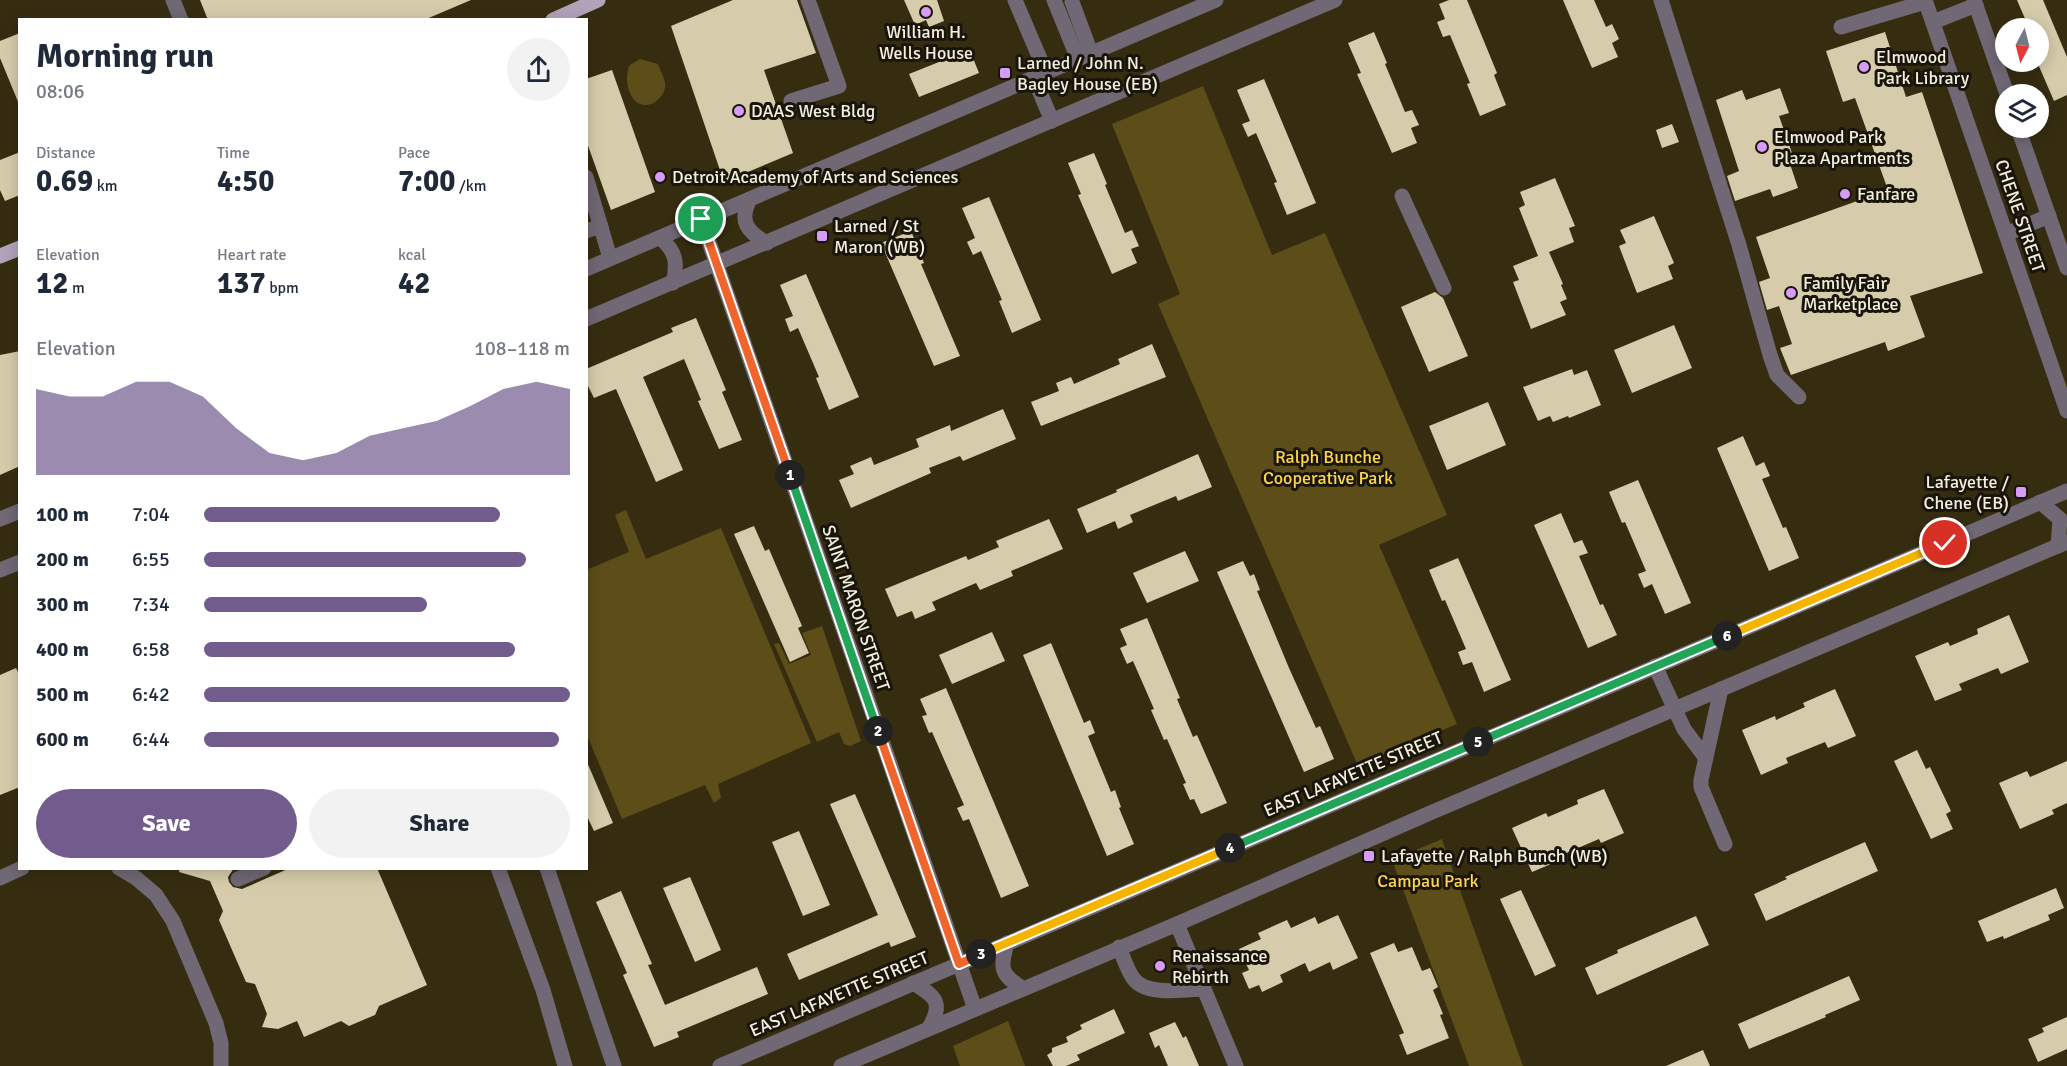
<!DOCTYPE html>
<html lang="en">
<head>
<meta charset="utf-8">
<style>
	body { margin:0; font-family:Signika,sans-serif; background:#f2f2f3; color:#1f2937; height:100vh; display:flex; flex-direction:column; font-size:22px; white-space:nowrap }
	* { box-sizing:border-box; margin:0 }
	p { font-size:20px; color:#747a83 }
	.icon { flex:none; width:33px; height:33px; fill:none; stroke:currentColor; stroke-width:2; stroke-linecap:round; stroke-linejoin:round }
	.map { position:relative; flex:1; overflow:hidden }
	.side { position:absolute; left:18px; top:18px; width:570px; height:852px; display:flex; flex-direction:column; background:#fff; border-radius:0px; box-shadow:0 3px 15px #0003 }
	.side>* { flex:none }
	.needle { width:39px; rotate:187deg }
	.buttons { position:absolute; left:1995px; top:18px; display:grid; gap:12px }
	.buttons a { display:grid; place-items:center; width:54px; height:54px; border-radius:50%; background:#fff; box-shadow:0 3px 15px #0003; font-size:30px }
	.pin { position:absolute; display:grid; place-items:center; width:51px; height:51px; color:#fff; margin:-26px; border:3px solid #fff; border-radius:50%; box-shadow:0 2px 6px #0007 }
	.km { position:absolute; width:30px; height:30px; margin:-15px; border-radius:50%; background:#222; color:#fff; font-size:16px; line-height:30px; text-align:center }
	.round { display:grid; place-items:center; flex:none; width:63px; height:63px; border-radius:32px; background:#f2f2f3 }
	.head { display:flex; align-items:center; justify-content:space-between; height:102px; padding:0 18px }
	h1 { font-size:33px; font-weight:700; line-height:45px }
	.stats { display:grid; grid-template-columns:repeat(3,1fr); gap:9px; height:102px; padding:6px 18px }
	.stats div { display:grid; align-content:center }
	.stats b { font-size:30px; font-weight:700 }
	.stats small { font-size:16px; font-weight:400 }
	.stats p { font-size:16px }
	.chart { height:168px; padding:12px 18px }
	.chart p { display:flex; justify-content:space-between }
	.chart svg { width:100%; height:108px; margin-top:6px; fill:#725c8e; opacity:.7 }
	.button { display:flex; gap:12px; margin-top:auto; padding:12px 18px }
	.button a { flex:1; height:69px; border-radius:36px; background:#725c8e; color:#fff; font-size:24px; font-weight:700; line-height:69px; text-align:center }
	.button a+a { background:#f2f2f3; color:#1f2937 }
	ul { padding:0 18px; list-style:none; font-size:20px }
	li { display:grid; grid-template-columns:96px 72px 1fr; align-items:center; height:45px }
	li i { height:15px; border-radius:8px; background:#725c8e }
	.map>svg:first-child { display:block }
	.green { fill:#5c4d19 }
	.building { fill:#d6ccab }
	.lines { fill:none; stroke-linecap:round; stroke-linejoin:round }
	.minor { stroke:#706874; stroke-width:15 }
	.major { stroke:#b2a3bb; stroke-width:15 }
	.split-1-casing { stroke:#fff; stroke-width:12 }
	.split-2-casing { stroke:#fff; stroke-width:12 }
	.split-3-casing { stroke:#fff; stroke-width:12 }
	.split-4-casing { stroke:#fff; stroke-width:12 }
	.split-5-casing { stroke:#fff; stroke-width:12 }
	.split-6-casing { stroke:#fff; stroke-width:12 }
	.split-7-casing { stroke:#fff; stroke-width:12 }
	.split-1 { stroke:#f0652b; stroke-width:8 }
	.split-2 { stroke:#22a559; stroke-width:8 }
	.split-3 { stroke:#f0652b; stroke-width:8 }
	.split-4 { stroke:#f5b400; stroke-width:8 }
	.split-5 { stroke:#22a559; stroke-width:8 }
	.split-6 { stroke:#22a559; stroke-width:8 }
	.split-7 { stroke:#f5b400; stroke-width:8 }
	.poi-dot { fill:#d79bf9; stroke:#19150a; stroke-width:2 }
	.labels { text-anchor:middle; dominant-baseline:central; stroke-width:6; stroke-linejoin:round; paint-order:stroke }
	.poi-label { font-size:18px; fill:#f3eede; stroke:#19150a; text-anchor:start }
	.street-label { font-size:18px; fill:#f3eede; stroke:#19150a }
	.park-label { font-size:18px; fill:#ffd64a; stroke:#19150a }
</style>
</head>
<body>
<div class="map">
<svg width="2067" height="1066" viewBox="0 0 2067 1066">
	<rect width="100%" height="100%" fill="#362d11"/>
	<!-- green -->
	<g class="green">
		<path d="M640,59L658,64C660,70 664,76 665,83C667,95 652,109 640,104C627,98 624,75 630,65Z"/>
		<polygon points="1203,86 1272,255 1325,233 1447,515 1379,545 1457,724 1358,766 1158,304 1180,294 1112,124"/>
		<polygon points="626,510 646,559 721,528 811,743 718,784 721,798 714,803 705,785 622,819 587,735 586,570 629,552 615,515"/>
		<polygon points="822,626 861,741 850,746 844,744 839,732 817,742 774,644 779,643 789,664 811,655 802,633"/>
		<polygon points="1442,839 1442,840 1523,1066 1469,1066 1392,860"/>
		<polygon points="1008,1021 1025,1066 960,1066 953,1046"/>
	</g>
	<!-- building -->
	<g class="building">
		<polygon points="200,0 471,0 424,20 208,20"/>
		<polygon points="733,0 797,0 816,53 764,70 793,153 724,182 671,26"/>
		<polygon points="904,0 937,0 944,21 929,27 926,20 915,25"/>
		<polygon points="1449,0 1467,0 1497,73 1494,75 1506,105 1480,116 1467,84 1470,83 1450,35 1443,37 1437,22 1445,19 1439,4"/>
		<polygon points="1563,0 1594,0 1606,27 1612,24 1619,39 1612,43 1618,57 1592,68"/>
		<polygon points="2017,0 2043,0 2067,57 2067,95 2054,101 2038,64 2038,28 2029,28"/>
		<polygon points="1374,32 1387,63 1385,64 1405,112 1412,110 1419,125 1411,128 1417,143 1392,153 1357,74 1361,73 1348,43"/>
		<polygon points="1885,32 1906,97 1922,92 1983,273 1910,296 1925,337 1888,351 1885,342 1791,375 1780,348 1792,344 1779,306 1767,310 1759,282 1770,278 1756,237 1888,190 1855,98 1843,102 1826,51"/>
		<polygon points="20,33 20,104 19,104 0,58 0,41"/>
		<polygon points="971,53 979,73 919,97 909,74 954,56 955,59"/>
		<polygon points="612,70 655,192 611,210 586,140 586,79"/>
		<polygon points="1264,79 1316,203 1287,215 1274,183 1277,182 1256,133 1248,137 1242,124 1250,121 1237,90"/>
		<polygon points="1780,88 1789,113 1779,116 1792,153 1787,155 1798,188 1773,197 1770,189 1735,201 1727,176 1739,171 1716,100 1742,90 1746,100"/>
		<polygon points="1672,124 1679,142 1662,148 1656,130"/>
		<polygon points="20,152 20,195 5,201 0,190 0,160"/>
		<polygon points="1094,153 1107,184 1105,185 1125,233 1132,230 1139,246 1131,249 1137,263 1112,274 1078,195 1081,194 1068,163"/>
		<polygon points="1555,178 1575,226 1569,228 1574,242 1549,252 1563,284 1561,285 1567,299 1560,302 1566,315 1531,329 1513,282 1519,280 1513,266 1538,256 1519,208 1525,205 1520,192"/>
		<polygon points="989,197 1041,320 1012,333 999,301 1002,300 981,251 973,255 967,242 975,238 962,208"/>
		<polygon points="1654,216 1674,263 1668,266 1673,279 1637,293 1619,246 1626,243 1620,230"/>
		<polygon points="911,231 924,263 921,264 960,356 934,366 881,243"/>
		<polygon points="806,274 859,397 829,410 816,378 819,377 798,328 790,332 785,319 793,316 780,285"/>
		<polygon points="1435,292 1443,298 1468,356 1429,372 1401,307"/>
		<polygon points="696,318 726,390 722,392 742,440 719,449 698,401 701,400 684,359 643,377 683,470 656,482 616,389 594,398 586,382 586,369 673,332 671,328"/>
		<polygon points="1674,325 1692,368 1632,393 1614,350"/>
		<polygon points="1152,344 1166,377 1041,426 1031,402 1059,391 1056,383 1071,377 1074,384 1120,364 1118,359"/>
		<polygon points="20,351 20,466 0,475 0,355"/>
		<polygon points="1572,369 1574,375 1587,370 1601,405 1569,418 1568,416 1553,422 1550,416 1538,421 1523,387"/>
		<polygon points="1488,402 1506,445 1447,470 1429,426"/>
		<polygon points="1003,409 1016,439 963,461 960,456 929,468 931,473 851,508 839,480 854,474 850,466 871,457 874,465 919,447 916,439 950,425 951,431"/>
		<polygon points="1743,436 1756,466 1764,462 1770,476 1762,479 1783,528 1786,527 1799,558 1769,571 1717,448"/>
		<polygon points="1198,454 1212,487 1178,501 1176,496 1130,515 1133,522 1118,529 1115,521 1087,533 1077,509 1117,492 1116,490"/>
		<polygon points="1638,480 1691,603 1665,614 1652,584 1644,588 1638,574 1646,571 1625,522 1622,523 1609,492"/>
		<polygon points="1561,513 1574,543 1582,540 1588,553 1579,556 1600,605 1603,604 1617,635 1588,648 1534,525"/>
		<polygon points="1049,519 1063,549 1011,571 1013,576 980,590 976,583 932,602 936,610 915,619 912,611 897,617 885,589 966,556 968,560 999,547 996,541"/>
		<polygon points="754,526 765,551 769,549 802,626 798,628 809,653 790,662 734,534"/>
		<polygon points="1185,551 1199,581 1147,603 1133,573"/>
		<polygon points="1458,558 1511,680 1484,692 1472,662 1463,665 1458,652 1466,649 1445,600 1442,601 1429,570"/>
		<polygon points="1243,561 1250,576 1254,574 1260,590 1257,591 1289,668 1316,728 1320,726 1334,759 1304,772 1217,572"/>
		<polygon points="2009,615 2029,662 2001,674 1998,668 1959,684 1962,690 1935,701 1915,656 1948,642 1950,646 1978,634 1977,629"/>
		<polygon points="1147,618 1180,698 1177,699 1193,737 1197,735 1227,803 1201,814 1194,799 1190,800 1183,784 1186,783 1167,739 1164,740 1151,710 1154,709 1133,661 1127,664 1120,648 1127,645 1120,629"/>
		<polygon points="992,632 1005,661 952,684 939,655"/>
		<polygon points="1051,643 1084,723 1090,720 1095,733 1088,736 1111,792 1115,790 1121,807 1119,808 1134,844 1107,856 1023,655"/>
		<polygon points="16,668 20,676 20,787 0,795 0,675"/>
		<polygon points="946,688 1029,886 1001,898 969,819 963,821 957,808 964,805 932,732 929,733 922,716 927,715 920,699"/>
		<polygon points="1835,689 1856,736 1828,748 1825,742 1786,758 1788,763 1761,775 1742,730 1775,716 1776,720 1805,707 1803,703"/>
		<polygon points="1917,750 1926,769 1930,767 1951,811 1946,814 1953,829 1931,839 1894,761"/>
		<polygon points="2067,761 2067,803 2052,810 2054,814 2020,829 1999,783 2027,771 2030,777"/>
		<polygon points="587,762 613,823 594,831 586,814"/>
		<polygon points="1604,789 1624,833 1601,843 1599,839 1557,857 1558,861 1532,872 1512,828 1546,813 1548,817 1578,804 1577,800"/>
		<polygon points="855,794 916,937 891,947 889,942 799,980 787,954 878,915 830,804"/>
		<polygon points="799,831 830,905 803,916 772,842"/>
		<polygon points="1865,842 1878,871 1766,921 1754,894 1787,879 1785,877"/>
		<polygon points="180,868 234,868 228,877 229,882 233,887 242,889 290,868 377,868 427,985 379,1006 375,1015 349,1026 341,1021 304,1037 297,1021 278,1029 262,1027 267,1014 255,984 246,982 219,920 223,911 210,881 179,872"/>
		<polygon points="690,877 721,950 695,962 663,888"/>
		<polygon points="2056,888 2064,908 2048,915 2050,920 2004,939 2003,936 1987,942 1978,921"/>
		<polygon points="1521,890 1556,966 1535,976 1500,899"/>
		<polygon points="621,891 652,964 648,965 665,1005 757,967 768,994 677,1032 679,1037 654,1047 623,975 627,973 596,902"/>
		<polygon points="1338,915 1358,958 1333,970 1330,962 1309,972 1305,963 1280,975 1283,982 1262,992 1259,985 1249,989 1242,973 1249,970 1239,949 1261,939 1258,933 1287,920 1291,928 1315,917 1318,924"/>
		<polygon points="1696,916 1709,945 1597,995 1585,968 1618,953 1617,950"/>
		<polygon points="1394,943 1398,952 1412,947 1422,971 1430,968 1438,987 1433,990 1443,1014 1440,1015 1449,1038 1407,1055 1399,1035 1404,1033 1370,953"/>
		<polygon points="1849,976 1860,1000 1825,1015 1826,1017 1749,1049 1738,1024"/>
		<polygon points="1114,1009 1125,1033 1077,1055 1080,1060 1066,1066 1053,1066 1047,1055 1052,1052 1052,1048 1068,1042 1066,1037 1082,1029 1080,1025"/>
		<polygon points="2067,1017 2067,1049 2038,1062 2028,1039 2044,1032 2042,1028"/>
		<polygon points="1175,1022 1183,1038 1186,1036 1199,1066 1168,1066 1159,1045 1155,1048 1149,1033"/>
		<polygon points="1703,1050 1710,1066 1666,1066"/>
	</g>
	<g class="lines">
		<!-- minor -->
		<g class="minor">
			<polyline points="173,0 181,20"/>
			<polyline points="1015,0 1046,73"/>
			<polyline points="1054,0 1078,59"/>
			<polyline points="1661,0 1739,245 1770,355 1777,375 1799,397"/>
			<polyline points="1925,0 2067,411"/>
			<polyline points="1974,0 2007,94"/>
			<polyline points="1072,2 1091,53"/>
			<polyline points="1933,22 1976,5"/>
			<polyline points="1841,27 1925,2"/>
			<polyline points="1034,78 1052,121"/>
			<polyline points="791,101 839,86 808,0"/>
			<polyline points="2018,128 2067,268"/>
			<polyline points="586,177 610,258"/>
			<polyline points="1402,196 1444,288"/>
			<path d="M750,199C739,221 746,231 767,243"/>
			<polyline points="701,219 975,1009"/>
			<polyline points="586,231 601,226"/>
			<polyline points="2006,234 2049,216"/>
			<path d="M660,238C676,251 678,263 673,283"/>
			<polyline points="586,269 1216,0"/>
			<polyline points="586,319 1335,0"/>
			<polyline points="2040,502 2060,519 2058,546"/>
			<polyline points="0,519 20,511"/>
			<polyline points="0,570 20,562"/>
			<polyline points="1655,666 1684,729 1705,757"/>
			<polyline points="1721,689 1701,780 1701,787 1725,844"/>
			<polyline points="119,868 136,878 156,895 173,921 216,1023 221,1043 221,1066"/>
			<polyline points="498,868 543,990 565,1066"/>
			<polyline points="547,868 614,1066"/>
			<polyline points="0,878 22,868"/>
			<polyline points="238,879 264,868"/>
			<polyline points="1177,924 1236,1066"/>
			<path d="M1007,943C1000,968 1000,974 1022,988"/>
			<path d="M1119,947C1123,957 1127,969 1133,978C1145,996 1183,990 1202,989"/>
			<path d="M913,983C937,997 943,1003 929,1028"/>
			<polyline points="720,1066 2067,491"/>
			<polyline points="841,1066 1177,924 1430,813 2067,542"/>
		</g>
		<!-- major -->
		<g class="major">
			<polyline points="553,20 598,0"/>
			<polyline points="0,256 20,248"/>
		</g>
	</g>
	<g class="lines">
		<defs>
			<polyline id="split-1" points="701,219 790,475"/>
			<polyline id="split-2" points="790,475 878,731"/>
			<polyline id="split-3" points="878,731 959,964 981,954"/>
			<polyline id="split-4" points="981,954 1230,848"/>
			<polyline id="split-5" points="1230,848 1478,742"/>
			<polyline id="split-6" points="1478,742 1727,636"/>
			<polyline id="split-7" points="1727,636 1945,543"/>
		</defs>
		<!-- split-1 casing -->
		<use href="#split-1" class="split-1-casing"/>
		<!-- split-2 casing -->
		<use href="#split-2" class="split-2-casing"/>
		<!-- split-3 casing -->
		<use href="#split-3" class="split-3-casing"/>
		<!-- split-4 casing -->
		<use href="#split-4" class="split-4-casing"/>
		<!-- split-5 casing -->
		<use href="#split-5" class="split-5-casing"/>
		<!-- split-6 casing -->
		<use href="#split-6" class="split-6-casing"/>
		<!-- split-7 casing -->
		<use href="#split-7" class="split-7-casing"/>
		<!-- split-1 -->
		<use href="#split-1" class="split-1"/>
		<!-- split-2 -->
		<use href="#split-2" class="split-2"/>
		<!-- split-3 -->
		<use href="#split-3" class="split-3"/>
		<!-- split-4 -->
		<use href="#split-4" class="split-4"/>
		<!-- split-5 -->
		<use href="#split-5" class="split-5"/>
		<!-- split-6 -->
		<use href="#split-6" class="split-6"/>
		<!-- split-7 -->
		<use href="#split-7" class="split-7"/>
	</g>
	<!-- markers -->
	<g class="poi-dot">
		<circle cx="926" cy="12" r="6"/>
		<circle cx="1864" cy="67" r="6"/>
		<rect x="999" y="67" width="12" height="12" rx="3"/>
		<circle cx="739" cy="111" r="6"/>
		<circle cx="1762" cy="147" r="6"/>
		<circle cx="660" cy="177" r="6"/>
		<circle cx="1845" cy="194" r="6"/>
		<rect x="816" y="230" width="12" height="12" rx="3"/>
		<circle cx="1791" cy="293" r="6"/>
		<rect x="2015" y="486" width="12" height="12" rx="3"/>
		<rect x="1363" y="850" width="12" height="12" rx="3"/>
		<circle cx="1160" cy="966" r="6"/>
	</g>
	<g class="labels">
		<!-- poi labels -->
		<g class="poi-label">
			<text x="926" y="32" text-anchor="middle">William H.<tspan x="926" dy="21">Wells House</tspan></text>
			<text x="1876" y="57">Elmwood<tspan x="1876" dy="21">Park Library</tspan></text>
			<text x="1017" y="63">Larned / John N.<tspan x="1017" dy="21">Bagley House (EB)</tspan></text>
			<text x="751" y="111">DAAS West Bldg</text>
			<text x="1774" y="137">Elmwood Park<tspan x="1774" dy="21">Plaza Apartments</tspan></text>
			<text x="672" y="177">Detroit Academy of Arts and Sciences</text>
			<text x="1857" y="194">Fanfare</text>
			<text x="834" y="226">Larned / St<tspan x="834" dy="21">Maron (WB)</tspan></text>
			<text x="1803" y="283">Family Fair<tspan x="1803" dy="21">Marketplace</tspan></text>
			<text x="2009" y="482" text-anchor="end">Lafayette /<tspan x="2009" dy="21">Chene (EB)</tspan></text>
			<text x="1381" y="856">Lafayette / Ralph Bunch (WB)</text>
			<text x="1172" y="956">Renaissance<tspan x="1172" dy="21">Rebirth</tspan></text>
		</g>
		<!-- street labels -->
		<g class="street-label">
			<text transform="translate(2020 216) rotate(71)">CHENE STREET</text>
			<text transform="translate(856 608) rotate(71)">SAINT MARON STREET</text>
			<text transform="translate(1353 774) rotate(-23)">EAST LAFAYETTE STREET</text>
			<text transform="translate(839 994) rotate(-23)">EAST LAFAYETTE STREET</text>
		</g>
		<!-- park labels -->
		<g class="park-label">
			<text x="1328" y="457">Ralph Bunche<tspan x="1328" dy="21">Cooperative Park</tspan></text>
			<text x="1428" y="881">Campau Park</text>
		</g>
	</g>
</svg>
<div class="buttons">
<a><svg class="needle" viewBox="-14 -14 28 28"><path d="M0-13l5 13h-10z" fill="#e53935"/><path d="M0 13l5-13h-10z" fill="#747a83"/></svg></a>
<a><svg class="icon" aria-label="layers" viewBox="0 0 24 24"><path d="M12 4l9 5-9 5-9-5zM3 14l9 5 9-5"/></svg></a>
</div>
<div class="pin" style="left:701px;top:219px;background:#1e9e55"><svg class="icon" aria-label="arrive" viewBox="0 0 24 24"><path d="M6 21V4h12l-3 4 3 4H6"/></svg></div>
<div class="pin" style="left:1945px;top:543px;background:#d93025"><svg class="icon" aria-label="check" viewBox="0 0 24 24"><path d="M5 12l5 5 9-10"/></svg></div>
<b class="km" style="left:790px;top:475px">1</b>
<b class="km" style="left:878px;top:731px">2</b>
<b class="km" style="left:981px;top:954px">3</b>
<b class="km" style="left:1230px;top:848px">4</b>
<b class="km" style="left:1478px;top:742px">5</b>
<b class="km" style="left:1727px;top:636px">6</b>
<section class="side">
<div class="head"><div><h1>Morning run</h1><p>08:06</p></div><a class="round"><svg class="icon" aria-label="share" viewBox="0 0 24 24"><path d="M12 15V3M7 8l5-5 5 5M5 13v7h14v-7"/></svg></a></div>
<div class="stats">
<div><p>Distance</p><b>0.69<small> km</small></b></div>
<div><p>Time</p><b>4:50</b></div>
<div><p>Pace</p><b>7:00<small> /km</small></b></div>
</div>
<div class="stats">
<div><p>Elevation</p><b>12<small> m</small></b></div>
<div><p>Heart rate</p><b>137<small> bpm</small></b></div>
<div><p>kcal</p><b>42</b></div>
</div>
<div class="chart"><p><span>Elevation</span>108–118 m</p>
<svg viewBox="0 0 160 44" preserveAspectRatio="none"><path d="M0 44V9L10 12L20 12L30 6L40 6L50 12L60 25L70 35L80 38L90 35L100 28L110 25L120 22L130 16L140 9L150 6L160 9V44z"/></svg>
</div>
<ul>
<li><b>100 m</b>7:04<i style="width:81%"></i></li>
<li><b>200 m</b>6:55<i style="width:88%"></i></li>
<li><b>300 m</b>7:34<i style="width:61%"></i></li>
<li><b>400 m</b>6:58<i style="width:85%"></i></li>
<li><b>500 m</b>6:42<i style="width:100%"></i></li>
<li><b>600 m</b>6:44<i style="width:97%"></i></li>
</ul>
<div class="button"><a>Save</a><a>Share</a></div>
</section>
</div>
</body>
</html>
